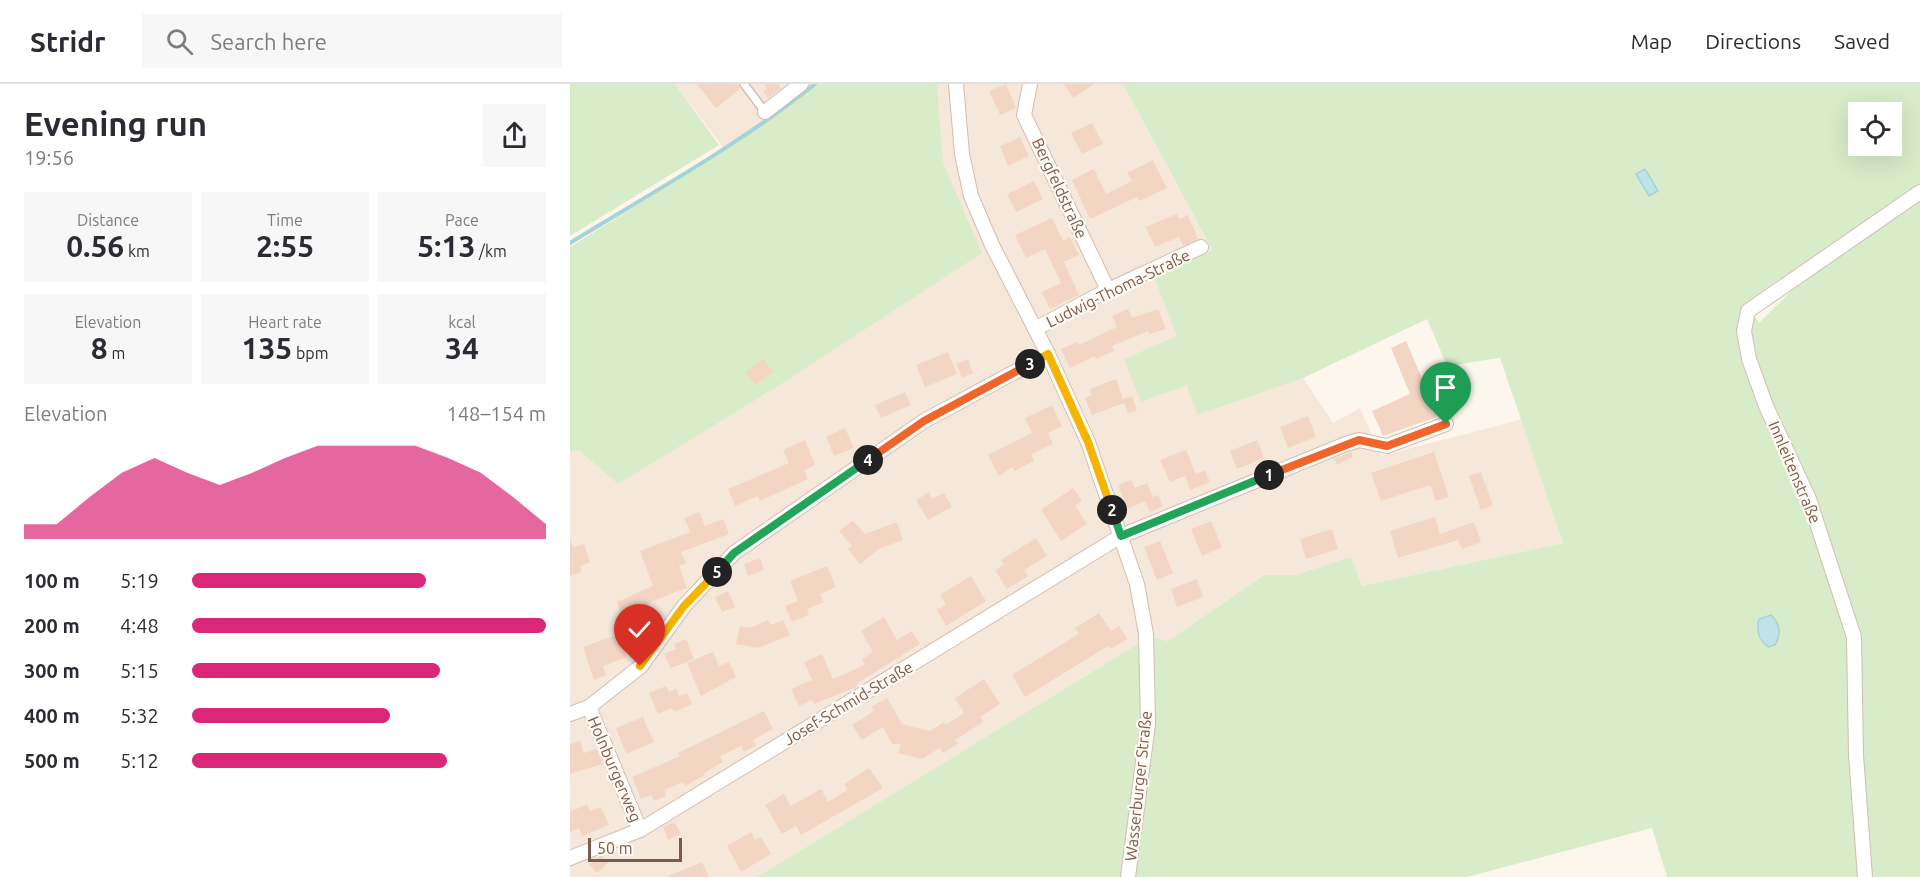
<!DOCTYPE html>
<html lang="en">
<head>
<meta charset="utf-8">
<style>
	body { margin:0; font-family:Ubuntu,sans-serif; background:#f7f7f7; color:#2b2b33; height:100vh; display:flex; flex-direction:column; font-size:22px; white-space:nowrap }
	* { box-sizing:border-box; margin:0 }
	p { font-size:20px; color:#7c7c81 }
	.icon { flex:none; width:33px; height:33px; fill:none; stroke:currentColor; stroke-width:2; stroke-linecap:round; stroke-linejoin:round }
	.map { position:relative; flex:1; overflow:hidden }
	.side { display:flex; flex-direction:column; background:#fff; width:570px }
	.side>* { flex:none }
	.controls { position:absolute; left:1278px; top:18px; display:grid; gap:12px }
	.controls a { display:grid; place-items:center; width:54px; height:54px; border-radius:0px; background:#fff; box-shadow:0 6px 24px #0002; font-size:30px }
	.scale { position:absolute; left:18px; bottom:15px; width:94px; box-sizing:border-box; padding-left:6px; border:3px solid #7a5c4d; border-top:0; font-size:16px; line-height:21px; white-space:nowrap; color:#7a5c4d; -webkit-text-stroke:4px #fffaf3; paint-order:stroke }
	.pin { position:absolute; display:grid; place-items:center; width:51px; height:51px; color:#fff; margin:-62px -26px; border-radius:50% 50% 50% 0; rotate:-45deg; box-shadow:0 0 6px #0007 }
	.pin .icon { rotate:45deg }
	.km { position:absolute; width:30px; height:30px; margin:-15px; border-radius:50%; background:#222; color:#fff; font-size:16px; line-height:30px; text-align:center }
	.round { display:grid; place-items:center; flex:none; width:63px; height:63px; border-radius:0px; background:#f7f7f7 }
	.summary { display:flex; align-items:center; justify-content:space-between; height:102px; padding:0 24px }
	h1 { font-size:33px; font-weight:700; line-height:45px }
	.figures { display:grid; grid-template-columns:repeat(3,1fr); gap:9px; height:102px; padding:6px 24px }
	.figures div { display:grid; align-content:center; border-radius:0px; background:#f7f7f7; text-align:center }
	.figures b { font-size:30px; font-weight:700 }
	.figures small { font-size:16px; font-weight:400 }
	.figures p { font-size:16px }
	.chart { height:168px; padding:12px 24px }
	.chart p { display:flex; justify-content:space-between }
	.chart svg { width:100%; height:108px; margin-top:6px; fill:#db2777; opacity:.7 }
	ul { padding:0 24px; list-style:none; font-size:20px }
	li { display:grid; grid-template-columns:96px 72px 1fr; align-items:center; height:45px }
	li i { height:15px; border-radius:8px; background:#db2777 }
	header { display:flex; align-items:center; gap:36px; box-sizing:border-box; height:84px; padding:0 30px; background:#fff; border-bottom:2px solid #e1e1e2 }
	header strong { font-size:28px }
	nav { display:flex; gap:33px; margin-inline-start:auto; font-size:21px }
	.search { width:420px; height:54px; background:#f7f7f7; display:flex; align-items:center; gap:15px; box-sizing:border-box; padding:0 21px; border-radius:0px; color:#7c7c81; font-size:22px }
	main { display:flex; flex:1; min-height:0 }
	.map>svg:first-child { display:block }
	.residential { fill:#f5e8da }
	.green { fill:#d8ecc9; fill-rule:evenodd }
	.water { fill:#bfe3e8; stroke:#a5d3da; stroke-width:1.5 }
	.lines { fill:none; stroke-linecap:round; stroke-linejoin:round }
	.stream { stroke:#a5d3da; stroke-width:4 }
	.building { fill:#f3d5c3 }
	.service-casing { stroke:#d1beb0; stroke-width:10 }
	.minor-casing { stroke:#d1beb0; stroke-width:16 }
	.service { stroke:#fff; stroke-width:7 }
	.minor { stroke:#fff; stroke-width:14 }
	.split-1-casing { stroke:#fff; stroke-width:12 }
	.split-2-casing { stroke:#fff; stroke-width:12 }
	.split-3-casing { stroke:#fff; stroke-width:12 }
	.split-4-casing { stroke:#fff; stroke-width:12 }
	.split-5-casing { stroke:#fff; stroke-width:12 }
	.split-6-casing { stroke:#fff; stroke-width:12 }
	.split-1 { stroke:#f0652b; stroke-width:8 }
	.split-2 { stroke:#22a559; stroke-width:8 }
	.split-3 { stroke:#f5b400; stroke-width:8 }
	.split-4 { stroke:#f0652b; stroke-width:8 }
	.split-5 { stroke:#22a559; stroke-width:8 }
	.split-6 { stroke:#f5b400; stroke-width:8 }
	.labels { text-anchor:middle; dominant-baseline:central; stroke-width:4.5; stroke-linejoin:round; paint-order:stroke }
	.street-label { font-size:16px; fill:#7a5c4d; stroke:#fffaf3 }
</style>
</head>
<body>
<header>
<strong>Stridr</strong>
<div class="search"><svg class="icon" aria-label="search" viewBox="0 0 24 24"><circle cx="10" cy="10" r="6"/><path d="M15 15l6 6"/></svg>Search here</div>
<nav><a>Map</a><a>Directions</a><a>Saved</a></nav>
</header>
<main>
<section class="side">
<div class="summary"><div><h1>Evening run</h1><p>19:56</p></div><a class="round"><svg class="icon" aria-label="share" viewBox="0 0 24 24"><path d="M12 15V3M7 8l5-5 5 5M5 13v7h14v-7"/></svg></a></div>
<div class="figures">
<div><p>Distance</p><b>0.56<small> km</small></b></div>
<div><p>Time</p><b>2:55</b></div>
<div><p>Pace</p><b>5:13<small> /km</small></b></div>
</div>
<div class="figures">
<div><p>Elevation</p><b>8<small> m</small></b></div>
<div><p>Heart rate</p><b>135<small> bpm</small></b></div>
<div><p>kcal</p><b>34</b></div>
</div>
<div class="chart"><p><span>Elevation</span>148–154 m</p>
<svg viewBox="0 0 160 44" preserveAspectRatio="none"><path d="M0 44V38L10 38L20 27L30 17L40 11L50 17L60 22L70 17L80 11L90 6L100 6L110 6L120 6L130 11L140 17L150 27L160 38V44z"/></svg>
</div>
<ul>
<li><b>100 m</b>5:19<i style="width:66%"></i></li>
<li><b>200 m</b>4:48<i style="width:100%"></i></li>
<li><b>300 m</b>5:15<i style="width:70%"></i></li>
<li><b>400 m</b>5:32<i style="width:56%"></i></li>
<li><b>500 m</b>5:12<i style="width:72%"></i></li>
</ul>
</section>
<div class="map">
<svg width="1350" height="793" viewBox="0 0 1350 793">
	<rect width="100%" height="100%" fill="#fdf6ec"/>
	<!-- residential -->
	<g class="residential">
		<polygon points="105,0 245,0 155,66"/>
		<polygon points="367,0 553,0 642,167 607,252 627,330 733,294 763,339 790,324 811,372 953,335 993,459 792,502 781,474 725,491 694,491 598,557 579,553 187,793 0,793 0,368 9,366 48,399 213,299 411,169 373,78"/>
	</g>
	<!-- green -->
	<g class="green">
		<polygon points="0,0 105,0 149,61 0,152"/>
		<polygon points="245,0 367,0 373,78 412,169 213,299 48,400 9,366 0,368 0,163 155,66"/>
		<path d="M553,0H1350V103L1177,218L1189,239L1223,205L1350,117V793H1097L1082,744L897,793H187L579,553L598,557L694,491H725L781,473L792,502L993,459L930,274L877,282L857,235L733,294L627,331L617,301L571,318L554,275L607,252L584,193L642,166ZM1288,28H1322V62H1288Z"/>
	</g>
	<!-- water -->
	<g class="water">
		<polygon points="1075,85 1088,107 1079,112 1066,90"/>
		<path d="M1201,531C1211,541 1211,550 1205,561L1199,563C1188,556 1186,547 1189,535Z"/>
	</g>
	<g class="lines">
		<!-- stream -->
		<path class="stream" d="M0,159C83,108 169,61 245,0"/>
	</g>
	<!-- building -->
	<g class="building">
		<polygon points="127,0 168,0 170,5 146,24"/>
		<polygon points="194,0 208,0 211,4 198,14 193,7 197,4"/>
		<polygon points="436,0 446,24 430,31 419,7"/>
		<polygon points="494,0 524,0 503,14"/>
		<polygon points="522,39 533,60 512,70 501,49"/>
		<polygon points="450,53 459,72 438,82 430,62"/>
		<polygon points="583,76 597,104 569,117 567,113 520,135 502,96 524,85 536,110 562,97 557,89"/>
		<polygon points="464,97 473,115 446,128 437,110"/>
		<polygon points="607,130 609,135 618,131 628,155 613,162 609,153 585,163 576,143"/>
		<polygon points="482,134 493,157 500,153 509,171 494,178 509,211 480,225 472,208 491,199 475,165 456,174 445,151"/>
		<polygon points="558,225 562,234 588,225 596,245 579,250 578,247 542,262 544,267 526,275 525,272 500,284 491,265 507,258 509,261 547,243 542,232"/>
		<polygon points="836,257 856,304 875,295 882,310 869,316 875,330 813,352 802,327 840,310 821,264"/>
		<polygon points="378,268 387,290 355,303 346,281"/>
		<polygon points="194,275 203,288 185,301 175,288"/>
		<polygon points="398,275 403,289 392,294 386,280"/>
		<polygon points="546,295 553,315 562,312 567,326 558,329 554,319 522,331 515,314 522,311 520,305"/>
		<polygon points="335,308 341,321 311,334 305,321"/>
		<polygon points="482,321 492,342 478,349 483,360 461,370 464,377 445,387 442,383 429,392 418,371 462,349 455,334"/>
		<polygon points="738,332 746,353 718,364 710,343"/>
		<polygon points="275,344 284,364 264,372 256,353"/>
		<polygon points="235,356 245,381 234,386 238,395 190,417 188,412 165,422 158,405 219,379 213,366"/>
		<polygon points="687,356 694,374 667,385 660,367"/>
		<polygon points="616,366 626,390 635,386 640,398 620,406 615,392 600,398 590,376"/>
		<polygon points="781,368 783,373 767,381 764,375"/>
		<polygon points="864,368 879,413 866,417 860,401 811,417 801,389"/>
		<polygon points="911,388 923,421 911,426 899,392"/>
		<polygon points="561,396 565,404 577,399 583,413 588,411 593,422 580,428 575,417 558,425 548,401"/>
		<polygon points="503,404 512,417 505,422 517,440 491,457 471,426"/>
		<polygon points="359,408 362,415 374,409 382,423 358,436 346,416"/>
		<polygon points="129,428 135,442 153,435 159,450 111,468 116,479 109,482 117,504 78,519 80,525 69,529 72,538 66,540 70,555 53,561 57,573 33,582 36,591 24,596 13,563 57,547 47,518 83,502 70,467 120,448 114,434"/>
		<polygon points="865,433 870,450 904,438 911,458 892,465 888,456 828,474 820,447"/>
		<polygon points="283,437 295,450 327,438 333,456 309,465 290,480 278,465 282,462 269,447"/>
		<polygon points="641,437 652,463 632,472 621,445"/>
		<polygon points="762,445 768,465 736,475 730,455"/>
		<polygon points="466,454 477,472 454,486 458,492 437,505 425,486 434,481 431,476"/>
		<polygon points="0,457 4,463 14,460 20,478 10,482 12,488 0,492"/>
		<polygon points="590,457 603,489 587,496 574,463"/>
		<polygon points="190,474 194,486 178,492 174,480"/>
		<polygon points="257,482 266,503 250,510 254,518 237,525 239,531 222,538 215,522 228,517 220,497"/>
		<polygon points="401,492 416,517 376,542 367,526 376,520 370,511"/>
		<polygon points="627,495 633,513 607,523 601,505"/>
		<polygon points="158,507 165,523 152,528 145,513"/>
		<polygon points="529,529 541,547 549,542 557,555 541,565 538,562 455,613 442,591 509,550 505,544"/>
		<polygon points="314,533 327,556 342,547 350,560 288,599 286,603 244,620 242,616 229,622 221,605 242,596 234,578 252,570 263,595 295,581 292,575 303,568 291,547"/>
		<polygon points="198,536 201,541 213,536 220,551 188,564 166,560 170,542 180,544"/>
		<polygon points="116,555 124,575 101,584 94,570 106,565 104,560"/>
		<polygon points="143,568 149,582 159,578 166,593 131,612 117,579"/>
		<polygon points="414,595 430,620 410,633 413,638 385,656 388,660 373,669 370,664 352,675 328,669 331,660 322,660 313,643 292,656 282,641 304,627 301,623 317,614 332,640 360,647 374,638 376,641 394,629 385,614"/>
		<polygon points="96,602 99,608 106,605 109,612 117,609 122,620 104,628 102,624 88,630 79,609"/>
		<polygon points="194,627 203,645 183,656 186,662 174,668 171,662 150,672 153,678 134,689 135,691 115,702 113,698 94,706 96,712 84,717 81,711 71,715 62,693 110,672 108,669"/>
		<polygon points="73,633 84,658 56,670 46,644"/>
		<polygon points="10,657 14,669 27,665 33,680 0,690 0,660"/>
		<polygon points="299,684 313,704 231,751 226,742 212,750 195,721 214,710 221,722 251,705 258,718 277,706 274,700"/>
		<polygon points="17,720 20,727 31,723 39,741 12,752 9,744 0,748 0,728"/>
		<polygon points="105,738 111,750 98,756 93,743"/>
		<polygon points="181,748 185,756 191,753 201,770 171,788 157,762"/>
		<polygon points="31,771 38,779 27,789 19,781"/>
		<polygon points="132,778 139,793 96,793"/>
	</g>
	<g class="lines">
		<defs>
			<polyline id="service" points="174,0 195,28"/>
			<g id="minor">
				<polyline points="386,0 392,70 401,112 422,161 478,270 518,358 567,500 576,550 578,640 558,793"/>
				<polyline points="460,0 454,31 538,206"/>
				<polyline points="195,28 231,0"/>
				<polyline points="465,245 538,206 631,163"/>
				<polyline points="19,623 70,746"/>
				<polyline points="0,630 19,623 71,582 114,522 164,469 354,337 478,270"/>
				<polyline points="0,774 70,746 551,452 776,360 789,356 817,362 876,340"/>
				<polyline points="1295,793 1286,671 1284,553 1239,415 1196,322 1179,275 1174,247 1178,227 1350,108"/>
			</g>
		</defs>
		<!-- service casing -->
		<use href="#service" class="service-casing"/>
		<!-- minor casing -->
		<use href="#minor" class="minor-casing"/>
		<!-- service -->
		<use href="#service" class="service"/>
		<!-- minor -->
		<use href="#minor" class="minor"/>
	</g>
	<g class="lines">
		<defs>
			<polyline id="split-1" points="699,391 789,356 817,362 876,340"/>
			<polyline id="split-2" points="542,426 551,452 699,391"/>
			<polyline id="split-3" points="460,280 478,270 518,358 542,426"/>
			<polyline id="split-4" points="298,376 354,337 460,280"/>
			<polyline id="split-5" points="147,488 164,469 298,376"/>
			<polyline id="split-6" points="70,582 114,522 147,488"/>
		</defs>
		<!-- split-1 casing -->
		<use href="#split-1" class="split-1-casing"/>
		<!-- split-2 casing -->
		<use href="#split-2" class="split-2-casing"/>
		<!-- split-3 casing -->
		<use href="#split-3" class="split-3-casing"/>
		<!-- split-4 casing -->
		<use href="#split-4" class="split-4-casing"/>
		<!-- split-5 casing -->
		<use href="#split-5" class="split-5-casing"/>
		<!-- split-6 casing -->
		<use href="#split-6" class="split-6-casing"/>
		<!-- split-1 -->
		<use href="#split-1" class="split-1"/>
		<!-- split-2 -->
		<use href="#split-2" class="split-2"/>
		<!-- split-3 -->
		<use href="#split-3" class="split-3"/>
		<!-- split-4 -->
		<use href="#split-4" class="split-4"/>
		<!-- split-5 -->
		<use href="#split-5" class="split-5"/>
		<!-- split-6 -->
		<use href="#split-6" class="split-6"/>
	</g>
	<g class="labels">
		<!-- street labels -->
		<g class="street-label">
			<text transform="translate(490 104) rotate(65)">Bergfeldstraße</text>
			<text transform="translate(548 204) rotate(-26)">Ludwig-Thoma-Straße</text>
			<text transform="translate(1225 388) rotate(67)">Innleitenstraße</text>
			<text transform="translate(278 619) rotate(-31)">Josef-Schmid-Straße</text>
			<text transform="translate(45 685) rotate(67)">Holnburgerweg</text>
			<text transform="translate(568 702) rotate(-84)">Wasserburger Straße</text>
		</g>
	</g>
</svg>
<div class="controls">
<a><svg class="icon" aria-label="locate" viewBox="0 0 24 24"><circle cx="12" cy="12" r="6"/><path d="M12 2v4M12 18v4M2 12h4M18 12h4"/></svg></a>
</div>
<div class="scale">50 m</div>
<div class="pin" style="left:876px;top:340px;background:#1e9e55"><svg class="icon" aria-label="arrive" viewBox="0 0 24 24"><path d="M6 21V4h12l-3 4 3 4H6"/></svg></div>
<div class="pin" style="left:70px;top:582px;background:#d93025"><svg class="icon" aria-label="check" viewBox="0 0 24 24"><path d="M5 12l5 5 9-10"/></svg></div>
<b class="km" style="left:699px;top:391px">1</b>
<b class="km" style="left:542px;top:426px">2</b>
<b class="km" style="left:460px;top:280px">3</b>
<b class="km" style="left:298px;top:376px">4</b>
<b class="km" style="left:147px;top:488px">5</b>
</div>
</main>
</body>
</html>
